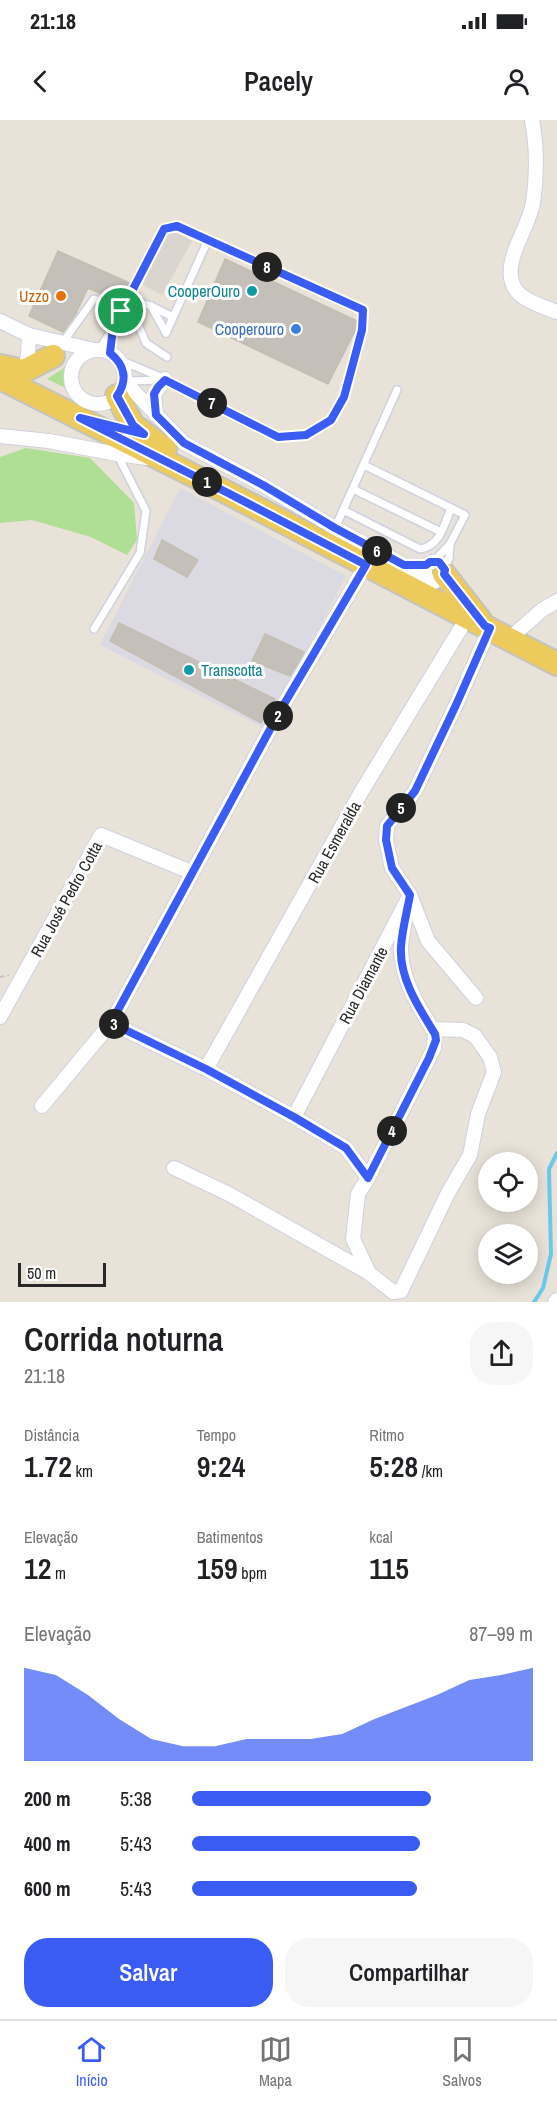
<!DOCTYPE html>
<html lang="pt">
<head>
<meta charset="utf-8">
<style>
	body { margin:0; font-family:"Archivo Narrow",sans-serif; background:#f6f6f6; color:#202124; height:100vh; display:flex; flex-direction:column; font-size:22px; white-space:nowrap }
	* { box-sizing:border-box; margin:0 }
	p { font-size:20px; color:#757577 }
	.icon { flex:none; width:33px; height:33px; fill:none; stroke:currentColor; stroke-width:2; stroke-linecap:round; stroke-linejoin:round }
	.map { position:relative; height:1182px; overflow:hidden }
	.side { display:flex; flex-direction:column; background:#fff; flex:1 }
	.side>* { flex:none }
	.buttons { position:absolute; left:478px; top:1032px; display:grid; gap:12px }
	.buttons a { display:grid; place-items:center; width:60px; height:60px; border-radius:50%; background:#fff; box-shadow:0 3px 15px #0003; font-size:30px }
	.scale { position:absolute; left:18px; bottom:15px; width:88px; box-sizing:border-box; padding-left:6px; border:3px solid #272727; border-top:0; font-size:16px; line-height:21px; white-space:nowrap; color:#272727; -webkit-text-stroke:4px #fff; paint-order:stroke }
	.pin { position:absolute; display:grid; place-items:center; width:51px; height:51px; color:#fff; margin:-26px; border:3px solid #fff; border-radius:50%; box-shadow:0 2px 6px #0007 }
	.km { position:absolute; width:30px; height:30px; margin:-15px; border-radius:50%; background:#222; color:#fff; font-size:16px; line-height:30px; text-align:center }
	.round { display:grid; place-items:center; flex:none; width:63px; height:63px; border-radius:24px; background:#f6f6f6 }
	.summary { display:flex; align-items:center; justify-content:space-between; height:102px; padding:0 24px }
	h1 { font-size:33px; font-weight:600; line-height:45px }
	.figures { display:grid; grid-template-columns:repeat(3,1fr); gap:9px; height:102px; padding:6px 24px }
	.figures div { display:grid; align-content:center }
	.figures b { font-size:30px; font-weight:600 }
	.figures small { font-size:16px; font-weight:400 }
	.figures p { font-size:16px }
	.chart { height:168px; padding:12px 24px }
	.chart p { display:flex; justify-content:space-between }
	.chart svg { width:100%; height:108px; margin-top:6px; fill:#3a5cf4; opacity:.7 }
	.action { display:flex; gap:12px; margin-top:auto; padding:12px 24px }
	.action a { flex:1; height:69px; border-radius:24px; background:#3a5cf4; color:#fff; font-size:24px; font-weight:600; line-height:69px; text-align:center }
	.action a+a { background:#f6f6f6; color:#202124 }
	ul { padding:0 24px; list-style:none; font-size:20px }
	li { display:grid; grid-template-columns:96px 72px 1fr; align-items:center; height:45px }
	li i { height:15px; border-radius:8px; background:#3a5cf4 }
	.status { display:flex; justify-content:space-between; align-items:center; height:42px; padding:0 30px; background:#fff; direction:ltr }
	.status svg { height:16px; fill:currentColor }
	header { display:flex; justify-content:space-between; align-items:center; height:78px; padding:0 24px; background:#fff; font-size:27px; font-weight:600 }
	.dock { display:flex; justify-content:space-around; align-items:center; height:84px; border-top:2px solid #e0e0e0; background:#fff; font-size:16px; color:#757577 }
	.dock a { display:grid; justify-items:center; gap:3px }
	.dock .on { color:#3a5cf4 }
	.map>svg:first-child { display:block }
	.industrial { fill:#dbd9e1 }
	.green { fill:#aedf95 }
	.plaza { fill:#dad5cf }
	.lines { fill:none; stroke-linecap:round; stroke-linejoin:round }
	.stream { stroke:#6cc8ea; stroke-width:4 }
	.building { fill:#c4bfb8; stroke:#c4beb2; stroke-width:1.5 }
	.lane-casing { stroke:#ced1e0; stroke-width:10 }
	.street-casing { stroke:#ced1e0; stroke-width:16 }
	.primary-casing { stroke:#c3c3c3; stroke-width:26 }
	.path { stroke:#c3c3c3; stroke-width:2; stroke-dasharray:4.5 3; stroke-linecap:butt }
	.lane { stroke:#fff; stroke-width:7 }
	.street { stroke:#fff; stroke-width:14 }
	.primary { stroke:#ecca5b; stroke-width:22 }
	.route-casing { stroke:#fff; stroke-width:12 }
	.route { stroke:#3a5cf4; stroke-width:8 }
	.culture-dot { fill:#0f9aa8; stroke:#fff; stroke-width:2 }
	.food-dot { fill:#e8710a; stroke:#fff; stroke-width:2 }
	.shop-dot { fill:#3f7fe0; stroke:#fff; stroke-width:2 }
	.labels { text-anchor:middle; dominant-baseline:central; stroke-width:6; stroke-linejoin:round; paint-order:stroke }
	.culture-label { font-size:16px; fill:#0d838f; stroke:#fff; text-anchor:end }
	.food-label { font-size:16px; fill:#c56008; stroke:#fff; text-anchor:end }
	.shop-label { font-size:16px; fill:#366cbe; stroke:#fff; text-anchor:end }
	.street-label { font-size:16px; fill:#272727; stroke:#fff }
</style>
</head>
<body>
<div class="status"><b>21:18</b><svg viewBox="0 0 49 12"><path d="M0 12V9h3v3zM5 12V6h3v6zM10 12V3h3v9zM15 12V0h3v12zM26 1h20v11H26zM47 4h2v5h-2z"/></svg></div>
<header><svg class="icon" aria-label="back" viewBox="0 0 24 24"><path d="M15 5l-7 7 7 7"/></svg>Pacely<svg class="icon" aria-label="person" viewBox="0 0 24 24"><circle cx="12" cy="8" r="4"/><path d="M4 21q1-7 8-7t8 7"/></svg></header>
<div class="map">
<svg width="557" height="1182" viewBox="0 0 557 1182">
	<rect width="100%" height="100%" fill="#e9e2d8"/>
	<!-- industrial -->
	<polygon class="industrial" points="180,368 346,456 293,557 262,607 100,525"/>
	<!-- green -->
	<g class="green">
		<polygon points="67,246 70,270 47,259"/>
		<polygon points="26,328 90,338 134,383 137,420 127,435 91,417 32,400 0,403 0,337"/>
	</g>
	<!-- plaza -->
	<polygon class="plaza" points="171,109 192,121 162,175 140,163"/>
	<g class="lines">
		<!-- stream -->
		<polyline class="stream" points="534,1182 543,1168 551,1134 549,1049 557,1033"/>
	</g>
	<!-- building -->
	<g class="building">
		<polygon points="58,131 130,163 120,182 88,168 75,195 63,212 29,196"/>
		<polygon points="225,139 357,201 356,209 328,264 198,202"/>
		<polygon points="162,420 198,440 187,457 154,439"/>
		<polygon points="119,503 275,579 261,603 110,521"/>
		<polygon points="265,514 304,532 290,556 252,541"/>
	</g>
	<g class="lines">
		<defs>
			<g id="lane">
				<polyline points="128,179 151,186 173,197"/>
				<polyline points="151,186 166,213"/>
				<polyline points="166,213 208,120"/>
				<polyline points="63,222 94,179 134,195 146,223 167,237"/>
				<polyline points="99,230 113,208 164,109 177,106 363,190 362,209 344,277 331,300 306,315 278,317 165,259 120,240"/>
				<polyline points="110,233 113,210"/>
				<polyline points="126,261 163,260"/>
				<polyline points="353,369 441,412"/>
				<path d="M343,390L420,429C440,427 445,403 451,388L364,345"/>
				<polyline points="335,408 397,270"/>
				<polyline points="434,441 450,424 465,395 451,388"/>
				<polyline points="445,449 449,438 450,424"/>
				<polyline points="94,509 140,433 146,391 117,334"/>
			</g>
			<g id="street">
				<path d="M532,0C537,27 537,56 533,83C529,108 501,142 514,167C520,180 544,187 557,192"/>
				<polyline points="0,201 29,215 94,230"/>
				<circle cx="98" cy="257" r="27"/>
				<polyline points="24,251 28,235 29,215"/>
				<path d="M124,261L184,323L263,365L335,408L404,445L429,461L434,462L442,458C449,443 432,435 424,449L426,458"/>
				<polyline points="156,295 154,274 165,259"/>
				<polyline points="0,316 49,321 117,334 147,338"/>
				<polyline points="509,519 542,490 557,481"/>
				<polyline points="410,775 428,821 476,878"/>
				<polyline points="0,897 101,715 191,752"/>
				<polyline points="111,903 206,949 294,997 346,1028 368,1058 358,1074 353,1119 369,1153 393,1172 401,1171 448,1073 470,1035 478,994 494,952 490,937 475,916 463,910 432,909"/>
				<polyline points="206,949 360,674 467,498"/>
				<polyline points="42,986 111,903 280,591 366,445"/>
				<polyline points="294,997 410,775 392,748 386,720 387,706 415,671 456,585 490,508"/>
				<polyline points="174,1048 229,1074 369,1153"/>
				<path d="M368,1058L429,938L434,928L435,913C419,888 400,858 401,826C402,814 405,801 407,789"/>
				<polyline points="555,1182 557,1180"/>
			</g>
			<g id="primary">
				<polyline points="0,246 24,251 53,236"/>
				<polyline points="0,258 228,373 557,544"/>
				<polyline points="117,276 133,305 165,329"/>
				<polyline points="444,454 480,500"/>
			</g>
		</defs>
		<!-- lane casing -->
		<use href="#lane" class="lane-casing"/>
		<!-- street casing -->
		<use href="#street" class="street-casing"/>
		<!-- primary casing -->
		<use href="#primary" class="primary-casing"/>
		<!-- path -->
		<polyline class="path" points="0,857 9,855"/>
		<!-- lane -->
		<use href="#lane" class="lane"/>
		<!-- street -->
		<use href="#street" class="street"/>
		<!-- primary -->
		<use href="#primary" class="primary"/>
	</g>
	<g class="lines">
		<defs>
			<path id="route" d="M177,106L363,190L362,210L344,277L331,300L306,315L278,317L165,260L158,267L154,274L156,295L184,323L263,365L335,408L404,445H426L430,442H439L445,450L444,454L485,506L490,508L456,585L415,671L387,706L386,720L392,748L410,775C407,792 402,810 401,827C399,858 419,888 435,914L436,920L429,938L368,1058L346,1028L294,997L206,949L111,903L280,591L366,445L228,373L80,298L144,314L133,305L117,276C128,260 125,245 110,233L113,208L164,109Z"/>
		</defs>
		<!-- route casing -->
		<use href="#route" class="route-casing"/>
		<!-- route -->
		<use href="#route" class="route"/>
	</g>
	<!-- markers -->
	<g class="culture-dot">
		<circle cx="252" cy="171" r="6"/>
		<circle cx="189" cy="550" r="6"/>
	</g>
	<circle class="food-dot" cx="61" cy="176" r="6"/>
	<circle class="shop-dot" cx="296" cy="209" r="6"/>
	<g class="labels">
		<!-- culture labels -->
		<g class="culture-label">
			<text x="240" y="171">CooperOuro</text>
			<text x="201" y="550" text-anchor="start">Transcotta</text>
		</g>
		<!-- food labels -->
		<g class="food-label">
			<text x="49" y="176">Uzzo</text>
		</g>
		<!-- shop labels -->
		<g class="shop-label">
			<text x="284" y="209">Cooperouro</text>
		</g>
		<!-- street labels -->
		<g class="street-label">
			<text transform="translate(334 722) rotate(-61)">Rua Esmeralda</text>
			<text transform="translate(66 779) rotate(-61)">Rua José Pedro Cotta</text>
			<text transform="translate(363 865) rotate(-62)">Rua Diamante</text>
		</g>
	</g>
</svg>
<div class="buttons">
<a><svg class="icon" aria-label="locate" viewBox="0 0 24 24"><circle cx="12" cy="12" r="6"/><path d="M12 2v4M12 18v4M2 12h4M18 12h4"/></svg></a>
<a><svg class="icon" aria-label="layers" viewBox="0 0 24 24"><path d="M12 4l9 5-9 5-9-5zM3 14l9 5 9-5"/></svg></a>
</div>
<div class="scale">50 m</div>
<div class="pin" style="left:121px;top:191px;background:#1e9e55"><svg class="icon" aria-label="arrive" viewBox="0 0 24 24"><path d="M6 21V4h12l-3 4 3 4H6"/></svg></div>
<b class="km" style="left:207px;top:362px">1</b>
<b class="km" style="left:278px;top:596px">2</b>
<b class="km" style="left:114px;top:904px">3</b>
<b class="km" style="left:392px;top:1011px">4</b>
<b class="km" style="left:401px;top:688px">5</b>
<b class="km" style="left:377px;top:431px">6</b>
<b class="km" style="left:212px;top:283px">7</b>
<b class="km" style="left:267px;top:147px">8</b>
</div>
<section class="side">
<div class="summary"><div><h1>Corrida noturna</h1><p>21:18</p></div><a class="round"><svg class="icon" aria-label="share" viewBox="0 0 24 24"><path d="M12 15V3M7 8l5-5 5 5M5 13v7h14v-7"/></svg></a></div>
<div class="figures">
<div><p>Distância</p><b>1.72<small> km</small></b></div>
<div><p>Tempo</p><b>9:24</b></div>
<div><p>Ritmo</p><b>5:28<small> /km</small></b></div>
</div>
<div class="figures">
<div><p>Elevação</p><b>12<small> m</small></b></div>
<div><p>Batimentos</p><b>159<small> bpm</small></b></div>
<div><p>kcal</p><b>115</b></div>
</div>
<div class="chart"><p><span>Elevação</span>87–99 m</p>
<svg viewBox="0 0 160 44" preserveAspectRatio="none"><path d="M0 44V6L10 9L20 17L30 27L40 35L50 38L60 38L70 35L80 35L90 35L100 33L110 27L120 22L130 17L140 11L150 9L160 6V44z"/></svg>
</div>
<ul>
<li><b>200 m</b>5:38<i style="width:70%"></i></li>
<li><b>400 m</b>5:43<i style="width:67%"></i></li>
<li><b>600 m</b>5:43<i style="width:66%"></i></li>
</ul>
<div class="action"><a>Salvar</a><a>Compartilhar</a></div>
</section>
<nav class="dock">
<a class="on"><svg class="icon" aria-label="home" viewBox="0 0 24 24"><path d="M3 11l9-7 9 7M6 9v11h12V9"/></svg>Início</a>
<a><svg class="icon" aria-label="map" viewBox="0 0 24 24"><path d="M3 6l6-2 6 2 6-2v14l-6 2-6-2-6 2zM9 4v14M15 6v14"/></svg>Mapa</a>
<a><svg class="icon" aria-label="saved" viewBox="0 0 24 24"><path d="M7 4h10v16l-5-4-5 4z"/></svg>Salvos</a>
</nav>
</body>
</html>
